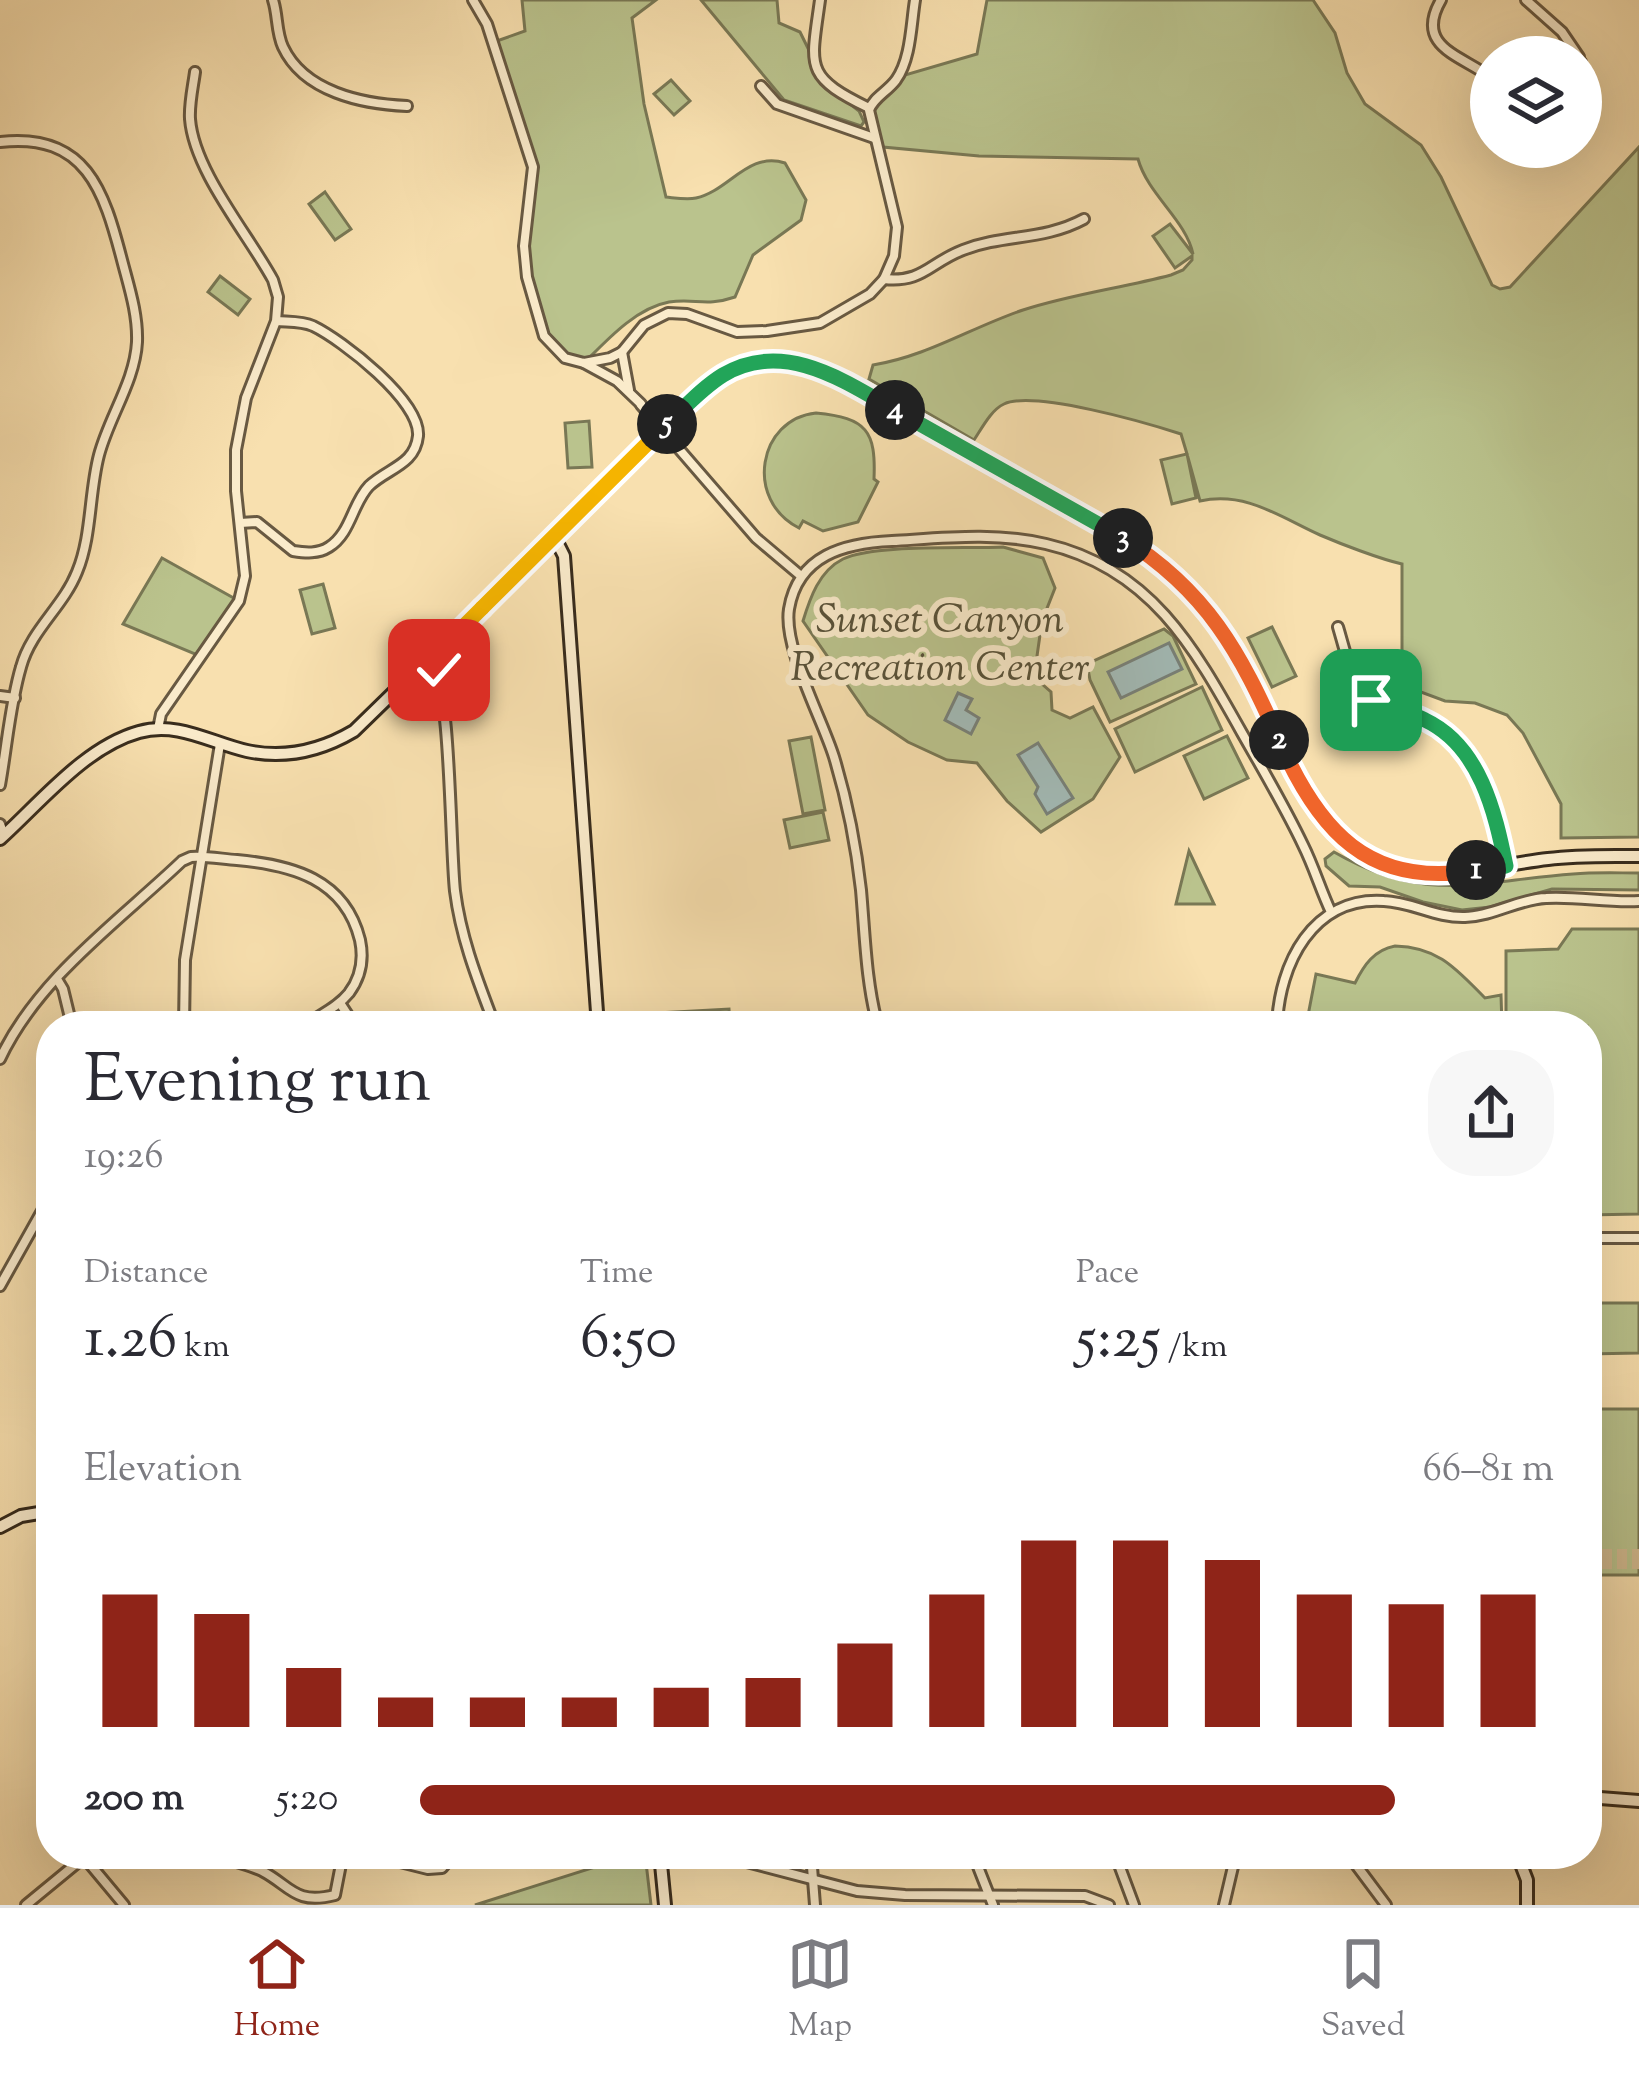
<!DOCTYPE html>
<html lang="en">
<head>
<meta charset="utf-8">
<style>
	body { margin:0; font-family:"Sorts Mill Goudy",serif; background:#f7f7f7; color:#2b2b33; height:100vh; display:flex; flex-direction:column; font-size:45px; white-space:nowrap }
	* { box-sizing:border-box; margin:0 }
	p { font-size:39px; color:#7c7c81 }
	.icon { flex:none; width:66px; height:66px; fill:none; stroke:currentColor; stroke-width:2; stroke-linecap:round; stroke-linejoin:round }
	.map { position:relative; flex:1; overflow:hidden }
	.drawer { position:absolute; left:36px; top:1011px; width:1566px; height:858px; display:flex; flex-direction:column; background:#fff; border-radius:48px; box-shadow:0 12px 48px #0002 }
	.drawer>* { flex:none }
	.tools { position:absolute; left:1470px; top:36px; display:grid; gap:24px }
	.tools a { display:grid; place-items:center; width:132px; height:132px; border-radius:50%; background:#fff; box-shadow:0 12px 48px #0002; font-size:60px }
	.pin { position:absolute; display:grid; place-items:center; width:102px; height:102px; color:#fff; margin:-51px; border-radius:24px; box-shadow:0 6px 18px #0006 }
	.km { position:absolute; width:60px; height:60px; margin:-30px; border-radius:50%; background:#222; color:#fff; font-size:33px; line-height:60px; text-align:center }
	.round { display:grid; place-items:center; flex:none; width:126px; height:126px; border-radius:48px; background:#f7f7f7 }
	.headline { display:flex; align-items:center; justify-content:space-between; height:204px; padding:0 48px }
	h1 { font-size:66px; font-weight:600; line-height:90px }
	.metrics { display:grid; grid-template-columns:repeat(3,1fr); gap:18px; height:204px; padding:12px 48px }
	.metrics div { display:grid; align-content:center }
	.metrics b { font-size:60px; font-weight:600 }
	.metrics small { font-size:33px; font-weight:400 }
	.metrics p { font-size:33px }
	.chart { height:336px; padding:24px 48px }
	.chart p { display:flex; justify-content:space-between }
	.chart svg { width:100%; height:216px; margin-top:12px; stroke:#8f2418; stroke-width:6 }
	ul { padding:0 48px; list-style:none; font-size:39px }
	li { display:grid; grid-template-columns:192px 144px 1fr; align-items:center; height:90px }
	li i { height:30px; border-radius:15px; background:#8f2418 }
	.tabs { display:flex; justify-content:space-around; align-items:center; height:168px; border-top:3px solid #e1e1e2; background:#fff; font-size:33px; color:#7c7c81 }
	.tabs a { display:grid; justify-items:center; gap:6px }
	.tabs .active { color:#8f2418 }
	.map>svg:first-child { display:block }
	.green { fill:#bac38d; stroke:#797855; stroke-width:3 }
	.water { fill:#a2bab6; stroke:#788179; stroke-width:3 }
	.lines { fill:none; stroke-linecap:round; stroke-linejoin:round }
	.secondary-tunnel { stroke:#d2bc92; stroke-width:10; stroke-dasharray:10 5; stroke-linecap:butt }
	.street-casing { stroke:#685942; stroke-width:14 }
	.secondary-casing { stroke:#382c1d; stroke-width:16 }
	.street { stroke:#faebcb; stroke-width:8 }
	.secondary { stroke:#faebcb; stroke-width:10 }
	.split-1-casing { stroke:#fff; stroke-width:24 }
	.split-2-casing { stroke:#fff; stroke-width:24 }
	.split-3-casing { stroke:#fff; stroke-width:24 }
	.split-4-casing { stroke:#fff; stroke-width:24 }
	.split-5-casing { stroke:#fff; stroke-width:24 }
	.split-6-casing { stroke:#fff; stroke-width:24 }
	.split-7-casing { stroke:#fff; stroke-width:24 }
	.split-1 { stroke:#22a559; stroke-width:15 }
	.split-2 { stroke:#f0652b; stroke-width:15 }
	.split-3 { stroke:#f0652b; stroke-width:15 }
	.split-4 { stroke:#22a559; stroke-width:15 }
	.split-5 { stroke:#22a559; stroke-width:15 }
	.split-6 { stroke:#f5b400; stroke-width:15 }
	.split-7 { stroke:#f5b400; stroke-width:15 }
	.labels { text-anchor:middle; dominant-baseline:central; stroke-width:12; stroke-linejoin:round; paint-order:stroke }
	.park-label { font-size:42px; font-style:italic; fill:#585239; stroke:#faebcb }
</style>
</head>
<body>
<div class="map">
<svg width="1639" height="1905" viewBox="0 0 1639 1905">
	<rect width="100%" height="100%" fill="#f8e0af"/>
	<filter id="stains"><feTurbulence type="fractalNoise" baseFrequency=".00167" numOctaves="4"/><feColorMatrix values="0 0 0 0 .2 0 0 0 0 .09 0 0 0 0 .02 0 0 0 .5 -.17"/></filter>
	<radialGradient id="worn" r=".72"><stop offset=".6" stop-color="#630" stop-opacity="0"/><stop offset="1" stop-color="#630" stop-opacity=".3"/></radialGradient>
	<!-- green -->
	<g class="green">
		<path d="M522,0H656L632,18L644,104L666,197C676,198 687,200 696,198C729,191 748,151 785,163L806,200L801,220L753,255L735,297C706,307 695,298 669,302C636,308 607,340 584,363L565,358L544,336L524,255L534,179L494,42L525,31Z"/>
		<polygon points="701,0 777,0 779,23 800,32 826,85 859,111 864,122 861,126 784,100"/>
		<path d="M987,0H1313L1335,33L1347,73L1365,104L1421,145L1441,177L1492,285L1500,289L1510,287L1639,147V837L1561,838V804L1523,733L1507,715L1475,703L1445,701L1402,685V564C1380,559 1341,544 1320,535C1280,517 1246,491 1200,501L1187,454L1196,498L1172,504L1161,460L1187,454L1181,434C1147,423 1034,390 1004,404C991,410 982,428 974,440L869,379L873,365C928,356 972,327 1023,310C1072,294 1122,288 1171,275L1183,270L1192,260V256L1175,268L1153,236L1170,224L1193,254C1186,220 1148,195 1138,159L979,156L883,147L871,102L898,77L977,54Z"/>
		<polygon points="671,80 690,101 674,115 654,94"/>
		<polygon points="325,192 351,229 335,240 309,204"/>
		<polygon points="220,276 250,299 238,315 208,292"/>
		<path d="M816,413C867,418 876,431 874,479L878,482L858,522L823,531L803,521L799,528C744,500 758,419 816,413Z"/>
		<polygon points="589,421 592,467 568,468 565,423"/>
		<path d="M1003,547L1043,558L1055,588L1042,621L1034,677L1051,692L1052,710L1070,718L1093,707L1120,757L1093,799L1041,832L1007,801L977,763L947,760L908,742L868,715L803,621C810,598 819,571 843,559C874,544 965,549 1003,547Z"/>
		<polygon points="162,558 239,601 202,657 123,624"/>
		<polygon points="323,584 335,628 312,634 300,590"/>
		<polygon points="1272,627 1296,676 1272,687 1248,638"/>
		<polygon points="1164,629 1173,636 1196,684 1110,722 1090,680 1087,664"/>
		<polygon points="1202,687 1222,730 1135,772 1115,729"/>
		<polygon points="1227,736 1248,778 1204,799 1184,756"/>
		<polygon points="811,737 825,810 803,814 789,741"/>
		<polygon points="823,812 829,840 790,848 784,820"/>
		<polygon points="1189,851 1214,904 1176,904"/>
		<path d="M1334,852C1426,905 1476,881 1573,874C1595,872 1617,873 1639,873V890L1552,889L1490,907L1462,910L1423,902L1380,887L1349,886L1326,866L1325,859Z"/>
		<polygon points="1572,929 1639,929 1639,1214 1587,1215 1587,1026 1506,1026 1506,951 1558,949"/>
		<path d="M1395,946C1439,947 1457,970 1485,998L1501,995L1502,1026H1306L1316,974L1355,983C1364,965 1374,950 1395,946Z"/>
		<polygon points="729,1009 730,1026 658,1026 658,1013"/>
		<polygon points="1587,1303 1639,1303 1639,1353 1587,1354"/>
		<rect x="1587" y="1409" width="52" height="166"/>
		<polygon points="636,1854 645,1854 651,1905 475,1905"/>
	</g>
	<!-- water -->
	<g class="water">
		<polygon points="1169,643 1182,669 1121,698 1108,672"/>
		<polygon points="958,693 972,699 966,710 979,718 971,734 945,720"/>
		<polygon points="1038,743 1073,798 1047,814 1035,794 1038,787 1018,755"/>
	</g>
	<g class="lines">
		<!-- secondary-tunnel -->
		<g class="secondary-tunnel">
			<polyline points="1587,1554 1639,1554"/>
			<polyline points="1587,1564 1639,1564"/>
		</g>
		<defs>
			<g id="street">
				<path d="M273,0C278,15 276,32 283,47C304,92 362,104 407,106"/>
				<path d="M473,0L487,24L533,167L524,246L527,277L544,336L565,358L584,363L610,358L622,352L644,325L668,313L687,314L737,332L767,331L820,323L870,294L884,279L894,256L897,227L869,110C874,97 887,92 896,80C911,59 911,25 915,0"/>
				<path d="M820,0C811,67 803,76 869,108"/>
				<path d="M1441,0C1413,48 1464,56 1491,78"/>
				<polyline points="1526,0 1562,32 1579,57"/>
				<polyline points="1581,62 1585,87 1581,102"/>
				<polyline points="761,86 777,104 874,138"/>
				<path d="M0,142C86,132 104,191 122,260C129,287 138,314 137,342C135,381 109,417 99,455C89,493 92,536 77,572C63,607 31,630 21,667C10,704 7,746 0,785"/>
				<path d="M884,279C923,283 929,263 963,250C1004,234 1043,241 1084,219"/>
				<polyline points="622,352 629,390"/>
				<polyline points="584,363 617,381 641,404"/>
				<polyline points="641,405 756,538 801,576"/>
				<path d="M240,523L257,522L293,551C306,553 318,554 329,547C351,533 352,504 369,486C388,468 415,465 418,436C421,401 342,340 313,326C302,321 288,322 277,321"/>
				<path d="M1338,627C1344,647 1349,671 1361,689C1373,708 1399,709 1419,717C1478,741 1495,809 1506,865"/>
				<path d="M432,659C451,689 450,844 455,891C461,939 478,981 495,1026"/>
				<polyline points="0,696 15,698"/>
				<path d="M158,729L161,714L239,601L245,576L236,491V450L246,398L276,321L278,297L273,280C248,234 194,171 190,119C189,104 193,87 195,72"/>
				<polyline points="0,824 4,835"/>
				<polyline points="57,979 63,989 72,1026"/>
				<polyline points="340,1003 355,1026"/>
				<polyline points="184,1026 185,960 220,744"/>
				<path d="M878,1026C866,983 865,935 861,890C856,845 847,800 834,757C822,718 783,648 789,609C798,555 845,543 892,541C943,538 996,532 1046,544C1150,568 1194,647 1242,733C1263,770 1285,807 1303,845C1314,867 1321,891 1331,912"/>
				<path d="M1277,1026C1279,964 1313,896 1384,901C1412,902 1436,918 1465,917C1494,916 1519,899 1546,898C1577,896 1608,903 1639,901"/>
				<path d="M0,1059C38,978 118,922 182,861L191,857C206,856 222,859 237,860C292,865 345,879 360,940C364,959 361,977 349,993C337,1008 319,1015 304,1026"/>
				<polyline points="1587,1238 1639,1238"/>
				<polyline points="0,1286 51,1195"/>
				<path d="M217,1854C231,1862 247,1864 262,1871C291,1886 294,1905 335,1895L343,1854"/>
				<polyline points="368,1854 428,1869 442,1868 454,1854"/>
				<polyline points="716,1854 857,1891 905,1895 1085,1896 1109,1905"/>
				<polyline points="811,1854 815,1905"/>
				<polyline points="973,1854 993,1905"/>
				<polyline points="1115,1854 1134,1905"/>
				<polyline points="1348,1854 1386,1905"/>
				<polyline points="84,1857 124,1905"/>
				<polyline points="26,1905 88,1854"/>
				<polyline points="1224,1905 1236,1854"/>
			</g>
			<g id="secondary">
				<polyline points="554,536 564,556 598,1026"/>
				<path d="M0,839C41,802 85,747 139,732C178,721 211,743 247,751C285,759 322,750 354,731L709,385C747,356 789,356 832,374C900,413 969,451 1038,490C1096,523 1157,553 1203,602C1272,677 1273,808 1370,857C1429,887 1487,866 1548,859C1578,855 1609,856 1639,856"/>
				<polyline points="0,1527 21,1516 51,1511"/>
				<polyline points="1587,1797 1639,1801"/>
				<polyline points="660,1854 665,1905"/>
				<polyline points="1517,1854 1527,1880 1527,1905"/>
			</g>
		</defs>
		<!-- street casing -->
		<use href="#street" class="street-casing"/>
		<!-- secondary casing -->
		<use href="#secondary" class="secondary-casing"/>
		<!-- street -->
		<use href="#street" class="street"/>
		<!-- secondary -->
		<use href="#secondary" class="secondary"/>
	</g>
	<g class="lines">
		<defs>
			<path id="split-1" d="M1371,700C1388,710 1408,711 1425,720C1480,746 1495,812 1506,866L1476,870"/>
			<path id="split-2" d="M1279,740C1318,830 1369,889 1476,870"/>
			<path id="split-3" d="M1123,538C1207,591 1240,652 1279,740"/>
			<polyline id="split-4" points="895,410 1123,538"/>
			<path id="split-5" d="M667,424C685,407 702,388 723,375C783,339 843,380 895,410"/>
			<polyline id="split-6" points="482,608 667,424"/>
			<polyline id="split-7" points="439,670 431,659 482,608"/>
		</defs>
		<!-- split-1 casing -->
		<use href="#split-1" class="split-1-casing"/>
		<!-- split-2 casing -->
		<use href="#split-2" class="split-2-casing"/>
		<!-- split-3 casing -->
		<use href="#split-3" class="split-3-casing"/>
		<!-- split-4 casing -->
		<use href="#split-4" class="split-4-casing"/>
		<!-- split-5 casing -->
		<use href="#split-5" class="split-5-casing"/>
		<!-- split-6 casing -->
		<use href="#split-6" class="split-6-casing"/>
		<!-- split-7 casing -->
		<use href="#split-7" class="split-7-casing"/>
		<!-- split-1 -->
		<use href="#split-1" class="split-1"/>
		<!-- split-2 -->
		<use href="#split-2" class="split-2"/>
		<!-- split-3 -->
		<use href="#split-3" class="split-3"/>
		<!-- split-4 -->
		<use href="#split-4" class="split-4"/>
		<!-- split-5 -->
		<use href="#split-5" class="split-5"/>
		<!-- split-6 -->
		<use href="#split-6" class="split-6"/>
		<!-- split-7 -->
		<use href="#split-7" class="split-7"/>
	</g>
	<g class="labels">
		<!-- park labels -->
		<g class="park-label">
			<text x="940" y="622">Sunset Canyon<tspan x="940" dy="48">Recreation Center</tspan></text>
		</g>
	</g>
	<rect width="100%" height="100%" filter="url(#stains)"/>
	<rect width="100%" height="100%" fill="url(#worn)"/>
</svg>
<div class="tools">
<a><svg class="icon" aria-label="layers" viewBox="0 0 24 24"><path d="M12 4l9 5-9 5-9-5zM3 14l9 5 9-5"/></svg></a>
</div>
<div class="pin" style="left:1371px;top:700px;background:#1e9e55"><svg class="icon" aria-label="arrive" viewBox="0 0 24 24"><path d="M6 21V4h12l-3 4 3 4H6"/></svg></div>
<div class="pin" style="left:439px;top:670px;background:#d93025"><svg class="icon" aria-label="check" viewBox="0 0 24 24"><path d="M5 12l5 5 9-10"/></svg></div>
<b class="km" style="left:1476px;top:870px">1</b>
<b class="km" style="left:1279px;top:740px">2</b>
<b class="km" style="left:1123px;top:538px">3</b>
<b class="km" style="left:895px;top:410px">4</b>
<b class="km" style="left:667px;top:424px">5</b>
<section class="drawer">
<div class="headline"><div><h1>Evening run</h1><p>19:26</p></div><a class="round"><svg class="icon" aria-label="share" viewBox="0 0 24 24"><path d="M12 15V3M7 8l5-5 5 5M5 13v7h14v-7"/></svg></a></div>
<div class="metrics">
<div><p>Distance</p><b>1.26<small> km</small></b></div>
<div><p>Time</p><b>6:50</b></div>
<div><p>Pace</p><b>5:25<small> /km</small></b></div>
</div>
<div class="chart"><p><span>Elevation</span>66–81 m</p>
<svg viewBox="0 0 160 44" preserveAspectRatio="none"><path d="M5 44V17M15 44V21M25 44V32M35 44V38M45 44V38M55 44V38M65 44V36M75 44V34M85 44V27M95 44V17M105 44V6M115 44V6M125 44V10M135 44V17M145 44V19M155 44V17"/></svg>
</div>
<ul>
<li><b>200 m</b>5:20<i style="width:86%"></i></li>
</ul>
</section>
</div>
<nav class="tabs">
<a class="active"><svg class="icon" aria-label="home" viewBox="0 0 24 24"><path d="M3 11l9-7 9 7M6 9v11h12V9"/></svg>Home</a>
<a><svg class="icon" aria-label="map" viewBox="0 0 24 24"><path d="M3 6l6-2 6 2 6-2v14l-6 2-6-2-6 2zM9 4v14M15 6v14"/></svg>Map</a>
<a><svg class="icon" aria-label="saved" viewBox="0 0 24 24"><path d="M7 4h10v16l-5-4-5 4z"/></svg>Saved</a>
</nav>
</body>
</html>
